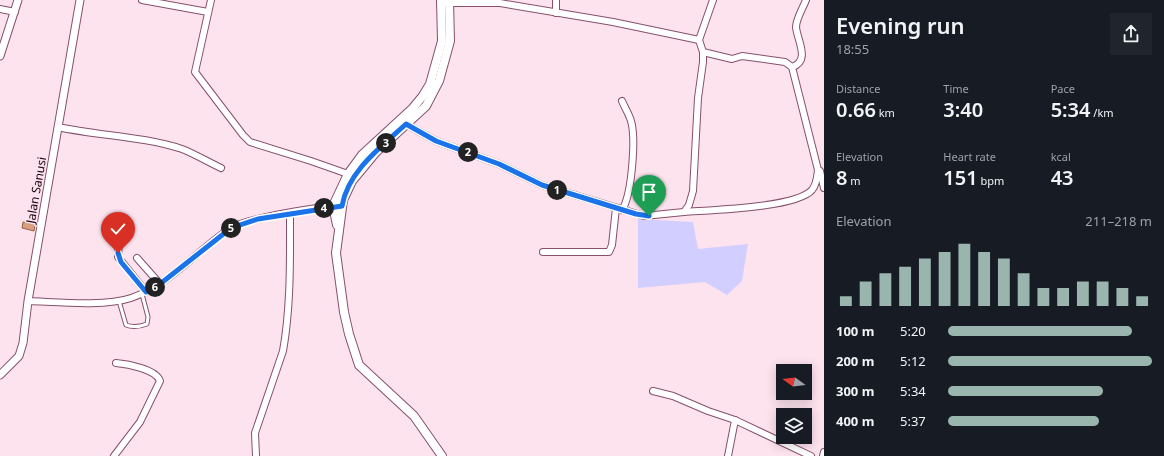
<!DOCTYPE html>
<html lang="en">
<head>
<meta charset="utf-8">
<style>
	body { margin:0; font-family:"Noto Sans",sans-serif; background:#20242c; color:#f1f3f6; height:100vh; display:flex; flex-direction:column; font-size:15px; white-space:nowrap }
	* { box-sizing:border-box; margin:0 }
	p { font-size:13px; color:#9ea1a6 }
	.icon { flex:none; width:22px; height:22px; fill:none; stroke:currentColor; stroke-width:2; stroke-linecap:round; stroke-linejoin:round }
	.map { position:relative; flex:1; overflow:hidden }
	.side { display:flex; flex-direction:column; background:#171b24; width:340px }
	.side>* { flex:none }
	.needle { width:26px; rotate:285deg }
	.controls { position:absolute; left:776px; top:364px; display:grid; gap:8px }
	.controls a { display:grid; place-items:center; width:36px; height:36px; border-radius:0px; background:#171b24; box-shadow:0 2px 10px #0003; font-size:20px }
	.pin { position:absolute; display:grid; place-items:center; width:34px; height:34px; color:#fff; margin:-41px -17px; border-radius:50% 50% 50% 0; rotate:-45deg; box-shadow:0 0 4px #0007 }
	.pin .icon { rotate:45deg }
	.km { position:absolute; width:20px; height:20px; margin:-10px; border-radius:50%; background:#222; color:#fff; font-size:11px; line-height:20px; text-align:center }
	.round { display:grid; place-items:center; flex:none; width:42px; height:42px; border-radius:0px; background:#20242c }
	.overview { display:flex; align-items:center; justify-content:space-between; height:68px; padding:0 12px }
	h1 { font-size:22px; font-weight:600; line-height:30px }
	.figures { display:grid; grid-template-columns:repeat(3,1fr); gap:6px; height:68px; padding:4px 12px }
	.figures div { display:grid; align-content:center }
	.figures b { font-size:20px; font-weight:600 }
	.figures small { font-size:11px; font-weight:400 }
	.figures p { font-size:11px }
	.chart { height:112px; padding:8px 12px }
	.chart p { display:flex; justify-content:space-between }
	.chart svg { width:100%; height:72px; margin-top:4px; stroke:#99b5ae; stroke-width:6 }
	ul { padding:0 12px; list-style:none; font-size:13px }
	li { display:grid; grid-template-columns:64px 48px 1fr; align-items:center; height:30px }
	li i { height:10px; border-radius:5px; background:#99b5ae }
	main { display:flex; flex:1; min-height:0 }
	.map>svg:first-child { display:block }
	.green { fill:#d2ceff }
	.building { fill:#d99f81; stroke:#966044 }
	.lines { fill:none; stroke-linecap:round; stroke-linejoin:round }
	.service-casing { stroke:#86506b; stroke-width:5 }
	.minor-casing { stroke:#86506b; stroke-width:8 }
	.tertiary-casing { stroke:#86506b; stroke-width:9 }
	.secondary-casing { stroke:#86506b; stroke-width:10 }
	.service { stroke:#fff; stroke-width:3 }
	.minor { stroke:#fff; stroke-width:6 }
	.tertiary { stroke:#fff; stroke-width:7 }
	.secondary { stroke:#fff; stroke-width:8 }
	.route-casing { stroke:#fff; stroke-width:8 }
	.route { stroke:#1a73e8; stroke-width:5 }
	.labels { text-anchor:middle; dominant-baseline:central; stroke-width:3; stroke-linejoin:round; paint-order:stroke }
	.street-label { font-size:12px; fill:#18050f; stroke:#fde3ee }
</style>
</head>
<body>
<main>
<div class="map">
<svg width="824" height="456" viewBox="0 0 824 456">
	<rect width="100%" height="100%" fill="#fde3ee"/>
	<!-- green -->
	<polygon class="green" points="638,219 693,222 698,249 748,244 742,281 727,295 705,282 638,288"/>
	<!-- building -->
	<polygon class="building" points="23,222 35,224 34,231 22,228"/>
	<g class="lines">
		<defs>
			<path id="service" d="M119,301L126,325C133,328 139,327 147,324L148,317L142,294"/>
			<g id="minor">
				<polyline points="142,0 208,12"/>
				<polyline points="211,0 195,72 243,135 250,142 311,161 348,174"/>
				<polyline points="556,0 556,13"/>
				<polyline points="446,3 500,3 613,22 699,40"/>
				<polyline points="0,9 15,12"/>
				<path d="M792,67C811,61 797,40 796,27C796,19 803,8 806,0"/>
				<path d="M622,101C625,108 629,114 631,121C636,138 632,195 622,210"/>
				<polyline points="406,124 436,141 499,164 542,185 644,216 684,212 689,205 693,191 698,98 703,62 703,52 699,40 713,0"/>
				<path d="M58,127C99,136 142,136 182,149C195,154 208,162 221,168"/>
				<polyline points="820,171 824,188"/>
				<path d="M684,212C710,210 796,208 812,190C817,184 817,177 818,170L792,67L785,62L742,56L732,59L703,52"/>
				<polyline points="119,240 118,257 146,292"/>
				<polyline points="543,252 609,252 612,245 616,208"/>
				<polyline points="137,258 160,284"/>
				<path d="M28,301C57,302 104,307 131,298C169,285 196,252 229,229C246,218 320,206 342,206"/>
				<polyline points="653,391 673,396 708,411 735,420 811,456"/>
				<path d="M114,456L140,422L160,381C156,369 127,364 116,363"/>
				<path d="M256,456L255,433L283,351C291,306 290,259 290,214"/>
				<polyline points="728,456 735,420"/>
				<polyline points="823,456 824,452"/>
			</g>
			<g id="tertiary">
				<polyline points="0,56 18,0"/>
				<polyline points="0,375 19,356 23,343 28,301 80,0"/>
			</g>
			<g id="secondary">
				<polyline points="337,225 333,206 348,174 362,155 412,109 422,97 430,84 442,41 441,0"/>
				<polyline points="442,456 414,416 359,365 349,334 344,312 336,253 343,200 352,181 376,152 426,106 439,81 450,41 449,0"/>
			</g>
		</defs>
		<!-- service casing -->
		<use href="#service" class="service-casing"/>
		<!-- minor casing -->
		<use href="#minor" class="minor-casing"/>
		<!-- tertiary casing -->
		<use href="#tertiary" class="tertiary-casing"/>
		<!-- secondary casing -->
		<use href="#secondary" class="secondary-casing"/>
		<!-- service -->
		<use href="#service" class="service"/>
		<!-- minor -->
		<use href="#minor" class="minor"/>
		<!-- tertiary -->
		<use href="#tertiary" class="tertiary"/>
		<!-- secondary -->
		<use href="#secondary" class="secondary"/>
	</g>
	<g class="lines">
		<defs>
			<path id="route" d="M118,253L121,262L146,292L160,284L231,228L258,219L342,206C348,171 381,147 406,124L436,141L499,164L542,185L636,214L649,216"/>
		</defs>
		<!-- route casing -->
		<use href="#route" class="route-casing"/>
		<!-- route -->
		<use href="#route" class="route"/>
	</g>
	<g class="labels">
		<!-- street labels -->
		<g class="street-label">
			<text transform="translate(36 190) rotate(-80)">Jalan Sanusi</text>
		</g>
	</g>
</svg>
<div class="controls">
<a><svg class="needle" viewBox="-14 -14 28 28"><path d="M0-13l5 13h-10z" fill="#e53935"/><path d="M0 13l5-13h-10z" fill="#9ea1a6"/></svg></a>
<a><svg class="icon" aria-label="layers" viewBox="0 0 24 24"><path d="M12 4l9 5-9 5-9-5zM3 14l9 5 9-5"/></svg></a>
</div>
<div class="pin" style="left:649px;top:216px;background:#1e9e55"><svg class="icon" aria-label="arrive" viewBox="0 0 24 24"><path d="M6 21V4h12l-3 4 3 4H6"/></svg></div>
<div class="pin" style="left:118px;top:253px;background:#d93025"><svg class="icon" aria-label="check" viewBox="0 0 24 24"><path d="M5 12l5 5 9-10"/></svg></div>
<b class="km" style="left:557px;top:190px">1</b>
<b class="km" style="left:468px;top:152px">2</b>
<b class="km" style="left:386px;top:143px">3</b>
<b class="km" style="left:324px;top:208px">4</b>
<b class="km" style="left:231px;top:228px">5</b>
<b class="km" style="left:155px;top:287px">6</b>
</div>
<section class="side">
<div class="overview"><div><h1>Evening run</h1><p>18:55</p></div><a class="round"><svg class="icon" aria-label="share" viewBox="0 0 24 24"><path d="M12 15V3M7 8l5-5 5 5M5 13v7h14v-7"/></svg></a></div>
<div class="figures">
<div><p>Distance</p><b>0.66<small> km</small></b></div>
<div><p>Time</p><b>3:40</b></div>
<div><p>Pace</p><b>5:34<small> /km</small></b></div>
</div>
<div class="figures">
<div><p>Elevation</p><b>8<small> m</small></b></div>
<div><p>Heart rate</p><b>151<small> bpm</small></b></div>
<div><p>kcal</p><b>43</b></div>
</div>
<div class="chart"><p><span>Elevation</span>211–218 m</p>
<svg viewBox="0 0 160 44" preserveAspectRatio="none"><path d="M5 44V38M15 44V29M25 44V24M35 44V20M45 44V15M55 44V11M65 44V6M75 44V11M85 44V15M95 44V24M105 44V33M115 44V33M125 44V29M135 44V29M145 44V33M155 44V38"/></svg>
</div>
<ul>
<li><b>100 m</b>5:20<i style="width:90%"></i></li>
<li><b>200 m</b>5:12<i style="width:100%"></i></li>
<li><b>300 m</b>5:34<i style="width:76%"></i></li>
<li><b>400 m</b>5:37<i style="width:74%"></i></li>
</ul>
</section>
</main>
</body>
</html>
